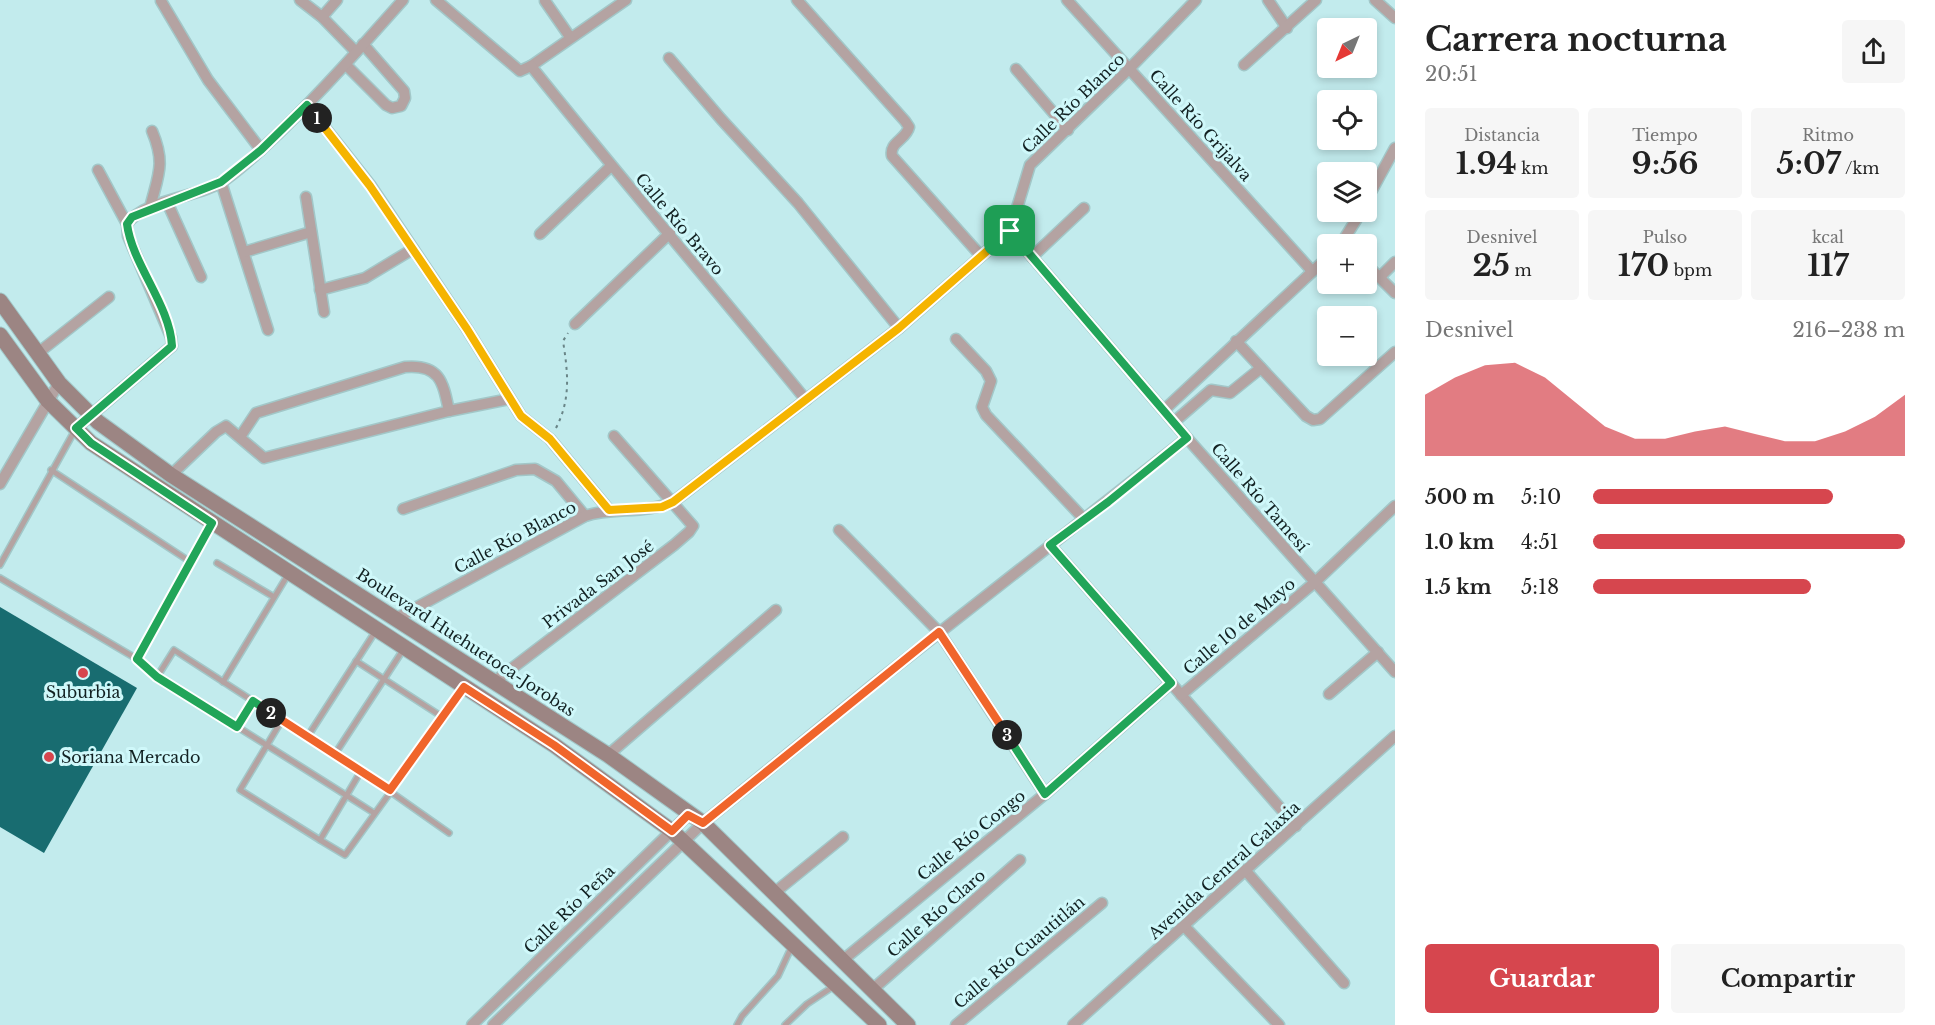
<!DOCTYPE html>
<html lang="es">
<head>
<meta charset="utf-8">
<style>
	body { margin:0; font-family:"Libre Baskerville",serif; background:#f6f6f6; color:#222; height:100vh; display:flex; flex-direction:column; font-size:22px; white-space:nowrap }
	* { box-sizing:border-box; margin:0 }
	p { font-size:20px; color:#767676 }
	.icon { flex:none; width:33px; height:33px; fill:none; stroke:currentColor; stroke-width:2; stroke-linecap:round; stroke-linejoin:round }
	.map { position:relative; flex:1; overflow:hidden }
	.drawer { display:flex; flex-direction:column; background:#fff; width:540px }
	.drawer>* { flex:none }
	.needle { width:39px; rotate:223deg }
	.fabs { position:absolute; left:1317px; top:18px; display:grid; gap:12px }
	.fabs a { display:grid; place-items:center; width:60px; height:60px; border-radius:6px; background:#fff; box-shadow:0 3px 9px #0003; font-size:30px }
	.pin { position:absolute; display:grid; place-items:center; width:51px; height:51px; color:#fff; margin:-26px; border-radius:12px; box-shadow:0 3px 9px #0006 }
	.km { position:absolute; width:30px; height:30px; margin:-15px; border-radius:50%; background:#222; color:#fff; font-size:16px; line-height:30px; text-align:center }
	.round { display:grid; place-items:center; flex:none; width:63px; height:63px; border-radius:6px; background:#f6f6f6 }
	.overview { display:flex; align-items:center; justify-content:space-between; height:102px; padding:0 30px }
	h1 { font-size:33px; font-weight:700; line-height:45px }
	.stats { display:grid; grid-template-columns:repeat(3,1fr); gap:9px; height:102px; padding:6px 30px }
	.stats div { display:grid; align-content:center; border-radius:6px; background:#f6f6f6; text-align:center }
	.stats b { font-size:30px; font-weight:700 }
	.stats small { font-size:16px; font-weight:400 }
	.stats p { font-size:16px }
	.chart { height:168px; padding:12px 30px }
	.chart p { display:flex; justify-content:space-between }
	.chart svg { width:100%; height:108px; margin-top:6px; fill:#d6464e; opacity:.7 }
	.action { display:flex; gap:12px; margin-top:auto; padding:12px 30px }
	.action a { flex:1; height:69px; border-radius:6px; background:#d6464e; color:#fff; font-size:24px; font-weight:700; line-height:69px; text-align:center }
	.action a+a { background:#f6f6f6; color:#222 }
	ul { padding:0 30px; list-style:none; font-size:20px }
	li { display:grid; grid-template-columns:96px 72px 1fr; align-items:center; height:45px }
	li i { height:15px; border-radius:8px; background:#d6464e }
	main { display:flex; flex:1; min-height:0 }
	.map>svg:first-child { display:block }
	.building { fill:#186c70 }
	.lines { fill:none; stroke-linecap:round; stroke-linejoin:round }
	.service-casing { stroke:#a2c7c8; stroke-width:8 }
	.minor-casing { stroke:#a2c7c8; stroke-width:13 }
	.secondary-casing { stroke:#a2c7c8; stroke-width:17 }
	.path { stroke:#698587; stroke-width:2; stroke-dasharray:3 4.5; stroke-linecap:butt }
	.service { stroke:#b4a3a2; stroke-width:5 }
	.minor { stroke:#b4a3a2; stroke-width:10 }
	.secondary { stroke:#9c8583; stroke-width:15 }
	.split-1-casing { stroke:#fff; stroke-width:12 }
	.split-2-casing { stroke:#fff; stroke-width:12 }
	.split-3-casing { stroke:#fff; stroke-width:12 }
	.split-4-casing { stroke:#fff; stroke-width:12 }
	.split-1 { stroke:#f5b400; stroke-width:8 }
	.split-2 { stroke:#22a559; stroke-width:8 }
	.split-3 { stroke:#f0652b; stroke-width:8 }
	.split-4 { stroke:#22a559; stroke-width:8 }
	.poi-dot { fill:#d6464e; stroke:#cff8fa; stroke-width:2 }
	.labels { text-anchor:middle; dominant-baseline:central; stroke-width:6; stroke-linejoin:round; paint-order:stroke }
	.street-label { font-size:16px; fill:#122122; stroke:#cff8fa }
	.poi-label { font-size:16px; fill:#122122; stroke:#cff8fa }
</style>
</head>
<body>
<main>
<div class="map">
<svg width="1395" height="1025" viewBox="0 0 1395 1025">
	<rect width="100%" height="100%" fill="#c2ebed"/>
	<!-- building -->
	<polygon class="building" points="0,607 137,688 44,853 0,827"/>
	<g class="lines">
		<defs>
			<g id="service">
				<polyline points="51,470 189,561"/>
				<polyline points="217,563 274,597"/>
				<polyline points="0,565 75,430"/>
				<polyline points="0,578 137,659 211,524"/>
				<polyline points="137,659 157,677"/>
				<polyline points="223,682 289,573"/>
				<polyline points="444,718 464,687"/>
				<path d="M282,720L240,790L320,840L361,771L174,650L157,677C230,722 302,767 374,813"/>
				<polyline points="237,727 253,701"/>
				<polyline points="308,736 375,632"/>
				<polyline points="335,754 403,650"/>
				<polyline points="361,771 449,833"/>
				<polyline points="320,840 345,855 444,718 356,661"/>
				<polyline points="737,1025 742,1016 778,976 792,946"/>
				<polyline points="785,1025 807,1004 834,986"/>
			</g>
			<g id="minor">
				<polyline points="300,0 322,17 356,52"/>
				<polyline points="436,0 520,71 531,66 626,0"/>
				<path d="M797,0L905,121L909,127C906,140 889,142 892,156L981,256"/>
				<polyline points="1067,0 1312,271"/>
				<polyline points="1268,0 1287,28"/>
				<polyline points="1375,0 1395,18"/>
				<polyline points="161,1 208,80 261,150"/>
				<polyline points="545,1 570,37"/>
				<polyline points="322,17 337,0"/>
				<polyline points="669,58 721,119 798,203 899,328"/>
				<polyline points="346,65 386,105 392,108 401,106 405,98 404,91 363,44"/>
				<polyline points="1244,65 1316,0"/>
				<path d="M531,66C621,179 715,288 806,400"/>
				<polyline points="1016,69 1068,130"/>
				<polyline points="307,105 371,186 467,329 521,416 550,439 609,510"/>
				<polyline points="221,182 268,330"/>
				<polyline points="306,197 324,312"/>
				<polyline points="1366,201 1395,148"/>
				<polyline points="167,202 201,277"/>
				<path d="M150,208C158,175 166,164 152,131"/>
				<path d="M127,224C145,199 196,198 222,182C243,168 263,148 281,131C324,89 363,45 403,0"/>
				<polyline points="1010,231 1187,438 1395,672"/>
				<polyline points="540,234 611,166"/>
				<polyline points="1341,244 1361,212"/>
				<polyline points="244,252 311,232"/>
				<polyline points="1032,257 1084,208"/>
				<polyline points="1366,264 1395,293"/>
				<polyline points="1380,277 1395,262"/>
				<polyline points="320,290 365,278 413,249"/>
				<polyline points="575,324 670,233"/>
				<polyline points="956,339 986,371 991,381 982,407 986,415 1084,519"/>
				<polyline points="1236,341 1306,416 1313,420 1320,419 1395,352"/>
				<polyline points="38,353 109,297"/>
				<polyline points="1164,410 1328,257"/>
				<polyline points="449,411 510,399"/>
				<polyline points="1174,422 1211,390 1230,393 1261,368"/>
				<polyline points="76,428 172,346 171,337 128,236 127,224 98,170"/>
				<path d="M171,475L216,432L226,426L264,458L449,411C443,382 440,364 405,367L256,413L240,437"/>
				<polyline points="0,484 59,383"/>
				<polyline points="403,509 516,470 535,469 556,481 585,516"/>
				<polyline points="839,530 939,632 1045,794"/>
				<polyline points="1050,545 1296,826"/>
				<path d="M397,618L585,516C613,507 645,514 673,502L899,328L1010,231L1030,165L1129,69L1196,0"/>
				<polyline points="494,682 674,545 689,532 693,526 614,436"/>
				<polyline points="1329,694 1378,652"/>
				<polyline points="1181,695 1315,582 1395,506"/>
				<polyline points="608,755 776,610"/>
				<polyline points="1245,870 1344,983"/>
				<polyline points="774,893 843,837"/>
				<polyline points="1184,926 1279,1025"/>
				<polyline points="843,960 1045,794 1171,683"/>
				<polyline points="872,990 1020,860"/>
				<polyline points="472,1025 688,815"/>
				<polyline points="493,1025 703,823 874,684 1187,438"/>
				<polyline points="956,1025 1102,903"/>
				<polyline points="1073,1025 1395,736"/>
			</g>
			<g id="secondary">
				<polyline points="0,301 59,383 98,422 171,475 608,755 703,823 908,1025"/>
				<polyline points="0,335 48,401 91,443 554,745 672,831 879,1025"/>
			</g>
		</defs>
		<!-- service casing -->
		<use href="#service" class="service-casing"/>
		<!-- minor casing -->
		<use href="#minor" class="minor-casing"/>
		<!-- secondary casing -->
		<use href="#secondary" class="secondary-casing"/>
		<!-- path -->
		<path class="path" d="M556,428C571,399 568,373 563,341L568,333"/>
		<!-- service -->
		<use href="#service" class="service"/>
		<!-- minor -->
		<use href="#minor" class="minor"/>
		<!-- secondary -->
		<use href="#secondary" class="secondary"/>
	</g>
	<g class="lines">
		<defs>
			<polyline id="split-1" points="317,118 370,186 467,329 521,416 550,439 609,510 662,507 673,502 899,328 1010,231"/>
			<path id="split-2" d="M271,713L253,701L237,727L157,677L137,659L212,523L91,443L76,428L172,346C170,305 132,264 127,224L132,217L221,182L261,150L307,105L317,118"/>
			<polyline id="split-3" points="271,713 390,790 464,687 554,745 672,831 688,815 703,823 939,632 1007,735"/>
			<polyline id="split-4" points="1007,735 1045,794 1171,683 1050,545 1108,502 1187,438 1010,231"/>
		</defs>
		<!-- split-1 casing -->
		<use href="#split-1" class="split-1-casing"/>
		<!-- split-2 casing -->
		<use href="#split-2" class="split-2-casing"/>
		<!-- split-3 casing -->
		<use href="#split-3" class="split-3-casing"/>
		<!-- split-4 casing -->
		<use href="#split-4" class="split-4-casing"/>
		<!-- split-1 -->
		<use href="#split-1" class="split-1"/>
		<!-- split-2 -->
		<use href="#split-2" class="split-2"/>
		<!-- split-3 -->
		<use href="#split-3" class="split-3"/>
		<!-- split-4 -->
		<use href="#split-4" class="split-4"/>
	</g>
	<!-- markers -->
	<g class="poi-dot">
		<circle cx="83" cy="673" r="6"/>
		<circle cx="49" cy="757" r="6"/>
	</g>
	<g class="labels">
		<!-- street labels -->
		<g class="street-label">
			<text transform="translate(1073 103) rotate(-44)">Calle Río Blanco</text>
			<text transform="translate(1201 125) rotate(48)">Calle Río Grijalva</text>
			<text transform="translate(680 224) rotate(50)">Calle Río Bravo</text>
			<text transform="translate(1260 497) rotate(49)">Calle Río Tamesí</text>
			<text transform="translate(515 537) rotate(-28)">Calle Río Blanco</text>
			<text transform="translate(598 584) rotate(-37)">Privada San José</text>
			<text transform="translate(1239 626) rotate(-40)">Calle 10 de Mayo</text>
			<text transform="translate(466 642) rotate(33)">Boulevard Huehuetoca-Jorobas</text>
			<text transform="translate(971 835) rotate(-39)">Calle Río Congo</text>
			<text transform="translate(1224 870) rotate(-42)">Avenida Central Galaxia</text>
			<text transform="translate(569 909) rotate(-44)">Calle Río Peña</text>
			<text transform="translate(936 913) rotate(-41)">Calle Río Claro</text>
			<text transform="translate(1019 952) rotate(-40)">Calle Río Cuautitlán</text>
		</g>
		<!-- poi labels -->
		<g class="poi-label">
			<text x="83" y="692">Suburbia</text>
			<text x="61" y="757" text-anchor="start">Soriana Mercado</text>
		</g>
	</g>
</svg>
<div class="fabs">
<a><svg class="needle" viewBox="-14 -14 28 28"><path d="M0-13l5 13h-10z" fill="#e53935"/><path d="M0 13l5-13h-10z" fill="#767676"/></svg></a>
<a><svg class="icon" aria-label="locate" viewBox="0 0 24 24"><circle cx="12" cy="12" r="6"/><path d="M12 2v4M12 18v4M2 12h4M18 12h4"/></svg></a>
<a><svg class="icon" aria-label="layers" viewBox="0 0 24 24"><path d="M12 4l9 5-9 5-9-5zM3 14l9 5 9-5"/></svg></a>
<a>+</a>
<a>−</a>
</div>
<div class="pin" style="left:1010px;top:231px;background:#1e9e55"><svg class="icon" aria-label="arrive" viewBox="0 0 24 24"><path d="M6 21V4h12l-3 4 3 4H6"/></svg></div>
<b class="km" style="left:317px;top:118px">1</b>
<b class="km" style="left:271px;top:713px">2</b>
<b class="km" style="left:1007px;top:735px">3</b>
</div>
<section class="drawer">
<div class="overview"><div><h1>Carrera nocturna</h1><p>20:51</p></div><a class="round"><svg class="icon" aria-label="share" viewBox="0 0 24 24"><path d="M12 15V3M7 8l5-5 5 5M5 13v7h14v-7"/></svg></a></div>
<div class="stats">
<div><p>Distancia</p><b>1.94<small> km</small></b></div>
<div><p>Tiempo</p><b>9:56</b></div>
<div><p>Ritmo</p><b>5:07<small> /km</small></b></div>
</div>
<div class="stats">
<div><p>Desnivel</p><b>25<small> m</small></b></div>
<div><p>Pulso</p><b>170<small> bpm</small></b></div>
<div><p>kcal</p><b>117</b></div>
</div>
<div class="chart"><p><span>Desnivel</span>216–238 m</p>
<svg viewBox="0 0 160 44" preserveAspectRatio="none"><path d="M0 44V19L10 12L20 7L30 6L40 12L50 22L60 32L70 37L80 37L90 34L100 32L110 35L120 38L130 38L140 34L150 28L160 19V44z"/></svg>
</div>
<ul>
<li><b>500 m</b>5:10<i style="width:77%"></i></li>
<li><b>1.0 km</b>4:51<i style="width:100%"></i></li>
<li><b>1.5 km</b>5:18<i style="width:70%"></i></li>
</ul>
<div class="action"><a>Guardar</a><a>Compartir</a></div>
</section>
</main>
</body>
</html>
